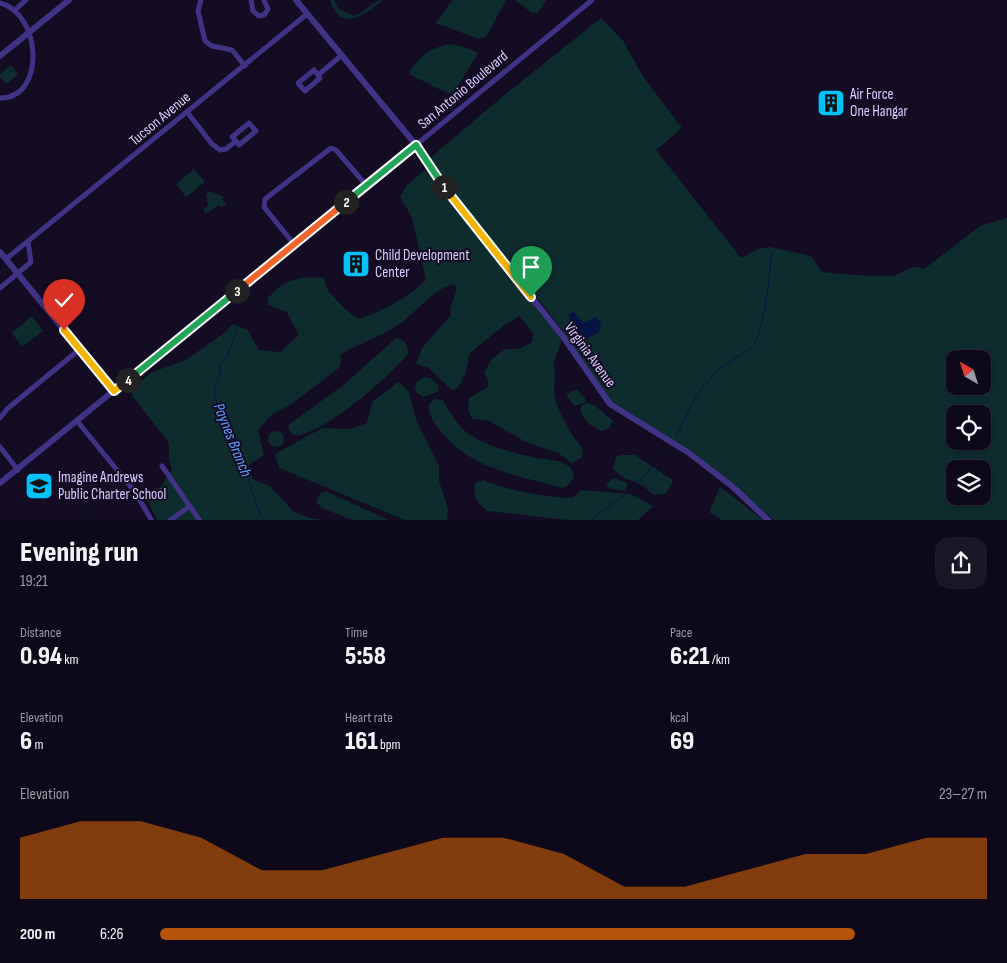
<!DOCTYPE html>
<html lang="en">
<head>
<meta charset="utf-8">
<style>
	body { margin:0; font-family:"Sofia Sans Condensed",sans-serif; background:#1c1727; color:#f1f3f6; height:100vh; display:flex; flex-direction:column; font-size:19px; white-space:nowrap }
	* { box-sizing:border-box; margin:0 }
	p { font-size:16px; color:#9b9aa2 }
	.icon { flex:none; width:28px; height:28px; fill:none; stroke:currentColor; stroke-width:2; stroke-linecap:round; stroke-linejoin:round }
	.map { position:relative; height:520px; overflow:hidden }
	.drawer { display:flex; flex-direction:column; background:#0e091a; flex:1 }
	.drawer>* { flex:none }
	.needle { width:32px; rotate:321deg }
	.buttons { position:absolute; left:946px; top:350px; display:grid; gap:10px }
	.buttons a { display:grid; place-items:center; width:45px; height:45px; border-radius:10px; background:#0e091a; box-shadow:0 1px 4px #0004,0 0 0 1px #2e2a39; font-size:25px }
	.pin { position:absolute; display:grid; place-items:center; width:42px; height:42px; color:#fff; margin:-51px -21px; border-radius:50% 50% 50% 0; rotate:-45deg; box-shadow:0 0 5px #0007 }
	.pin .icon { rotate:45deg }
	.km { position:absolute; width:25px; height:25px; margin:-12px; border-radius:50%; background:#222; color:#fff; font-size:14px; line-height:25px; text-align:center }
	.round { display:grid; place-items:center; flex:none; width:52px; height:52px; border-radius:15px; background:#1c1727 }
	.summary { display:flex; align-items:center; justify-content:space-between; height:85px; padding:0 20px }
	h1 { font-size:28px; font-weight:800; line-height:38px }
	.metrics { display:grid; grid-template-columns:repeat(3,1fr); gap:8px; height:85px; padding:5px 20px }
	.metrics div { display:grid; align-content:center }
	.metrics b { font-size:25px; font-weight:800 }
	.metrics small { font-size:14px; font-weight:400 }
	.metrics p { font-size:14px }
	.chart { height:140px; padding:10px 20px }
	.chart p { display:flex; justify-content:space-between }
	.chart svg { width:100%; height:90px; margin-top:5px; fill:#b45309; opacity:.7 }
	ul { padding:0 20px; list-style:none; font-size:16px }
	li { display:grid; grid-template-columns:80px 60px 1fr; align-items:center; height:38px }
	li i { height:12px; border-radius:6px; background:#b45309 }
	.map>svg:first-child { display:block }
	.green { fill:#0e2b2e; fill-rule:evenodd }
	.water { fill:#051443 }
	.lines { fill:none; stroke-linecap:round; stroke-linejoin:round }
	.stream { stroke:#051443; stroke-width:1 }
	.minor { stroke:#403386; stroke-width:5 }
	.tertiary { stroke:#403386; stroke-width:6 }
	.split-1-casing { stroke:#fff; stroke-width:10 }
	.split-2-casing { stroke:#fff; stroke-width:10 }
	.split-3-casing { stroke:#fff; stroke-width:10 }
	.split-4-casing { stroke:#fff; stroke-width:10 }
	.split-5-casing { stroke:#fff; stroke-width:10 }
	.split-1 { stroke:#f5b400; stroke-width:6 }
	.split-2 { stroke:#22a559; stroke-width:6 }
	.split-3 { stroke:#f0652b; stroke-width:6 }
	.split-4 { stroke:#22a559; stroke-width:6 }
	.split-5 { stroke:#f5b400; stroke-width:6 }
	.labels { text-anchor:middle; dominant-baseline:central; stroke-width:4; stroke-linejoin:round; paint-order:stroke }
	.street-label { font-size:15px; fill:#d9ceff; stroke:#130c23 }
	.poi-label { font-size:15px; fill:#d9ceff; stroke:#130c23; text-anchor:start }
	.water-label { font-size:16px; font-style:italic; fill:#5ca0ff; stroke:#130c23 }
</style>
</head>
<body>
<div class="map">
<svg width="1007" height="521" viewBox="0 0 1007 521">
	<rect width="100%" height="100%" fill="#130c23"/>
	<!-- green -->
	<g class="green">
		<path d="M330,0H334L339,9L354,16C365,13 372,0 383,0C367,13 340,35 330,0Z"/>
		<polygon points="452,0 506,0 486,37 479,39 436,23"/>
		<polygon points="515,0 546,0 538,13 532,13"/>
		<path d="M601,18L624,42L642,75L682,128L656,150L741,258L758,249L770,247L811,256L822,272C845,274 868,277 891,276C903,275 911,262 924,269L980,226L1007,218V520H774L695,454L611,401L555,320L458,201L430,158L503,96ZM955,359H982V386H955ZM955,414H982V441H955ZM955,469H982V496H955Z"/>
		<path d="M449,44L462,46L478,53L455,91L449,94L409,74C418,56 429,49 449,44Z"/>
		<polygon points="11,65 18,74 7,84 0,77 0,74"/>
		<polygon points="194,169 205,182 186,197 176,184"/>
		<path d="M423,171H428L562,339L553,364C557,374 554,381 554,392C555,408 573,437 583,449L582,458L572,463L558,453L526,442L489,421L472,419L468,409L469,398L488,387V380L484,373L492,359L505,349H519L532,342L533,334L520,316L503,326L469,354C467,367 465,384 453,391L427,367L416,364L422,348L451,315L450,309L457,288L453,284C431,290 415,315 395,327C377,338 358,344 340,355L342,360L339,368L293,403L270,416L258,431L264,455L249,465V473L254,480L270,486L293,511L309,518L324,520H157L145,496L161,486L172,470L169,460V443L133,397L131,389L152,372L186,360L224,333L232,324L248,330L259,350L280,352L299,335L287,312L268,305V298C283,280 301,275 324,278L328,291L346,310L359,319C384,310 407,298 426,280L412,217L400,197L407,185Z"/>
		<polygon points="210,191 224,197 222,199 226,204 222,207 218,205 206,214 203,209 208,206 206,194"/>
		<polygon points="32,316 43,331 22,347 12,333"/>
		<path d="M397,337L405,342L409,353C385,380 331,429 296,436L291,433L288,426L291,423L346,383Z"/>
		<polygon points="424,377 432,379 439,386 437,392 424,397 418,394 415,389 416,382"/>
		<polygon points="398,382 408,390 416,419 439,466 439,481 448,509 447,520 405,520 279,468 275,454 322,428 350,429 367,423 372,402"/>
		<polygon points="577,389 585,398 585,403 574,406 566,394"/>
		<path d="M435,399L443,400C449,411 455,422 465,431C482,445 512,453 533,457C545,460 561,459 570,467C578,475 571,485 562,488C517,475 469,469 439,429C433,421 428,414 429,404Z"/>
		<path d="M586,403L594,405L613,421L609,428L602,431C590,426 582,420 580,407Z"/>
		<circle cx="276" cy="439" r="8"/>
		<path d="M621,455H635L673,480L666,494L654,495C649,491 643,485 637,483C626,478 620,478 613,468L616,457Z"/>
		<polygon points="613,478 626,482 628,486 625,491 608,488 606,485"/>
		<path d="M483,480C510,491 544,497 572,498L581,490L631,494L653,506L637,521L568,520L488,511C477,504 473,496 475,483Z"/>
		<polygon points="720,487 763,520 722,520 709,512"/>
		<polygon points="326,491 388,520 352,520 322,508 316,502 320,494"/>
	</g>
	<!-- water -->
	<polygon class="water" points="574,312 583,323 596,317 601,324 599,332 585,340 581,344 569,318 569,315"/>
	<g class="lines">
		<!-- stream -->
		<g class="stream">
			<polyline points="772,237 787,224 784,220"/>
			<polyline points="236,332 227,358 219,364 221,372 215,384 214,394 230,444 244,466 260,515 266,521"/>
			<path d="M755,343C767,314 768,283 772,252"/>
			<polyline points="558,362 565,352"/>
			<polyline points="720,368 753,347"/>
			<polyline points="677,435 696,396 718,370"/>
			<polyline points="660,456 667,447"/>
			<polyline points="69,487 79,502 97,521"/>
			<polyline points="617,501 634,488 653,466"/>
			<polyline points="123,521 131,497"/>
			<polyline points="590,521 615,502"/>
		</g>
		<!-- minor -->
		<g class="minor">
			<polyline points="201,0 198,11 205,41 212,46 232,50 245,66"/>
			<polyline points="251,0 253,11 259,16 264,15 268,9 264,0"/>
			<path d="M0,3C43,15 45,99 0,98"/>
			<polyline points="15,10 26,0"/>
			<polyline points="318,75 314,70 298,83 305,91 320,78 318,75 342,55"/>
			<polyline points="187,112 212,144 220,150 226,149 236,141 232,137 249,123 256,131 239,145 236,141"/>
			<polyline points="416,145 592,0"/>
			<polyline points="294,244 264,207 265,199 331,148 336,150 366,185"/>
			<polyline points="6,259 307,14"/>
			<polyline points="0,288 31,262 28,242"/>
			<polyline points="0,418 7,409 80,349"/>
			<polyline points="77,421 135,492 152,521"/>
			<polyline points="0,447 18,470"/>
			<polyline points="162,466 200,521"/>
			<polyline points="169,521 190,506"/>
		</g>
		<!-- tertiary -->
		<g class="tertiary">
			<polyline points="296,0 416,145 458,205 564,338 610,404 689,453 733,487 769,521"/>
			<polyline points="0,56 69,0"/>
			<polyline points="0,252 114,391"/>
			<polyline points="0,483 416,145"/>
		</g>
	</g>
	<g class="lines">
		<defs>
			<polyline id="split-1" points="444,187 531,297"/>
			<polyline id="split-2" points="346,202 416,145 444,187"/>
			<polyline id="split-3" points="237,291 346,202"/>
			<polyline id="split-4" points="128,380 237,291"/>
			<polyline id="split-5" points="64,330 114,391 128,380"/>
		</defs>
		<!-- split-1 casing -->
		<use href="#split-1" class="split-1-casing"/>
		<!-- split-2 casing -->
		<use href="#split-2" class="split-2-casing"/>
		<!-- split-3 casing -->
		<use href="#split-3" class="split-3-casing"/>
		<!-- split-4 casing -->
		<use href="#split-4" class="split-4-casing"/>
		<!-- split-5 casing -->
		<use href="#split-5" class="split-5-casing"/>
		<!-- split-1 -->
		<use href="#split-1" class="split-1"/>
		<!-- split-2 -->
		<use href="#split-2" class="split-2"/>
		<!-- split-3 -->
		<use href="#split-3" class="split-3"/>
		<!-- split-4 -->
		<use href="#split-4" class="split-4"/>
		<!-- split-5 -->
		<use href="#split-5" class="split-5"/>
	</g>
	<!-- icons -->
	<defs>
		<symbol id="building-square" viewBox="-11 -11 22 22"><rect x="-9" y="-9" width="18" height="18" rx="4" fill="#00c2f9" stroke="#130c23"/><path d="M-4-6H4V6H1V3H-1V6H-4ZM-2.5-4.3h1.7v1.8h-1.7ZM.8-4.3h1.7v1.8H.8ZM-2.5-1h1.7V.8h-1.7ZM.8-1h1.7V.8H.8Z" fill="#111"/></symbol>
		<symbol id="school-square" viewBox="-11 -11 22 22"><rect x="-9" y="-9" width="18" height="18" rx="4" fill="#00c2f9" stroke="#130c23"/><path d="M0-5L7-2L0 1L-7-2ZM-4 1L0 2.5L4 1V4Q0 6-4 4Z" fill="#111"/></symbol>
	</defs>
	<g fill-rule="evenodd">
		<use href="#building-square" x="815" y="87" width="32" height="32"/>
		<use href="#building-square" x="340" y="248" width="32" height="32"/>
		<use href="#school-square" x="23" y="470" width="32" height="32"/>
	</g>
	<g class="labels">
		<!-- street labels -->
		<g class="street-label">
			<text transform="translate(463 90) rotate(-40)">San Antonio Boulevard</text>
			<text transform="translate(160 119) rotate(-40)">Tucson Avenue</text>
			<text transform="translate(590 355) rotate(54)">Virginia Avenue</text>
		</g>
		<!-- poi labels -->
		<g class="poi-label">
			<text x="850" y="94">Air Force<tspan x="850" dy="17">One Hangar</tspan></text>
			<text x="375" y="255">Child Development<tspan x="375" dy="17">Center</tspan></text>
			<text x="58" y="477">Imagine Andrews<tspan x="58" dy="17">Public Charter School</tspan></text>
		</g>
		<!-- water labels -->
		<g class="water-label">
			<text transform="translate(232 440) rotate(68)">Paynes Branch</text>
		</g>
	</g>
</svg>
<div class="buttons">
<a><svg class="needle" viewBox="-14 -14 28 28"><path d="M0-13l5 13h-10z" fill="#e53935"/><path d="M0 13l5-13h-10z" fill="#9b9aa2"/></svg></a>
<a><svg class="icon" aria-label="locate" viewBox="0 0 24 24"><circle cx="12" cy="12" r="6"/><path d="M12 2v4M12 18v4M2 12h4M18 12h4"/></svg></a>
<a><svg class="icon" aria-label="layers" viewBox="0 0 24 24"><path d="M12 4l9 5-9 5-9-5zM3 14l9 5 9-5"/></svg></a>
</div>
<div class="pin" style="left:531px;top:297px;background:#1e9e55"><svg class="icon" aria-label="arrive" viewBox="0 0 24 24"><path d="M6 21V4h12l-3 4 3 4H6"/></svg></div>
<div class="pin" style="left:64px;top:330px;background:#d93025"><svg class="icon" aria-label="check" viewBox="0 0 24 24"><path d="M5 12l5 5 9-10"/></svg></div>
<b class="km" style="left:444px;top:187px">1</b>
<b class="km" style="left:346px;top:202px">2</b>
<b class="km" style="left:237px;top:291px">3</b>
<b class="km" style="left:128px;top:380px">4</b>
</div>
<section class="drawer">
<div class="summary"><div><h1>Evening run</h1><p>19:21</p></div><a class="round"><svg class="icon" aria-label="share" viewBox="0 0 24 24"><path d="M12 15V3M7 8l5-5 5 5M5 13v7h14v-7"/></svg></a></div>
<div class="metrics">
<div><p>Distance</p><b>0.94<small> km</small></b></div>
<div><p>Time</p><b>5:58</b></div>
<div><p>Pace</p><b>6:21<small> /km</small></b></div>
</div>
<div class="metrics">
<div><p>Elevation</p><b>6<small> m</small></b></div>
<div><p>Heart rate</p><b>161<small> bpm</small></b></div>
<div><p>kcal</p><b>69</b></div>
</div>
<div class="chart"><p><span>Elevation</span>23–27 m</p>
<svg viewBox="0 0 160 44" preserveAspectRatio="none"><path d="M0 44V14L10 6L20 6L30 14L40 30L50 30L60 22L70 14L80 14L90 22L100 38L110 38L120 30L130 22L140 22L150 14L160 14V44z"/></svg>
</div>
<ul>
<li><b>200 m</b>6:26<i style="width:84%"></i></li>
</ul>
</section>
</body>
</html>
